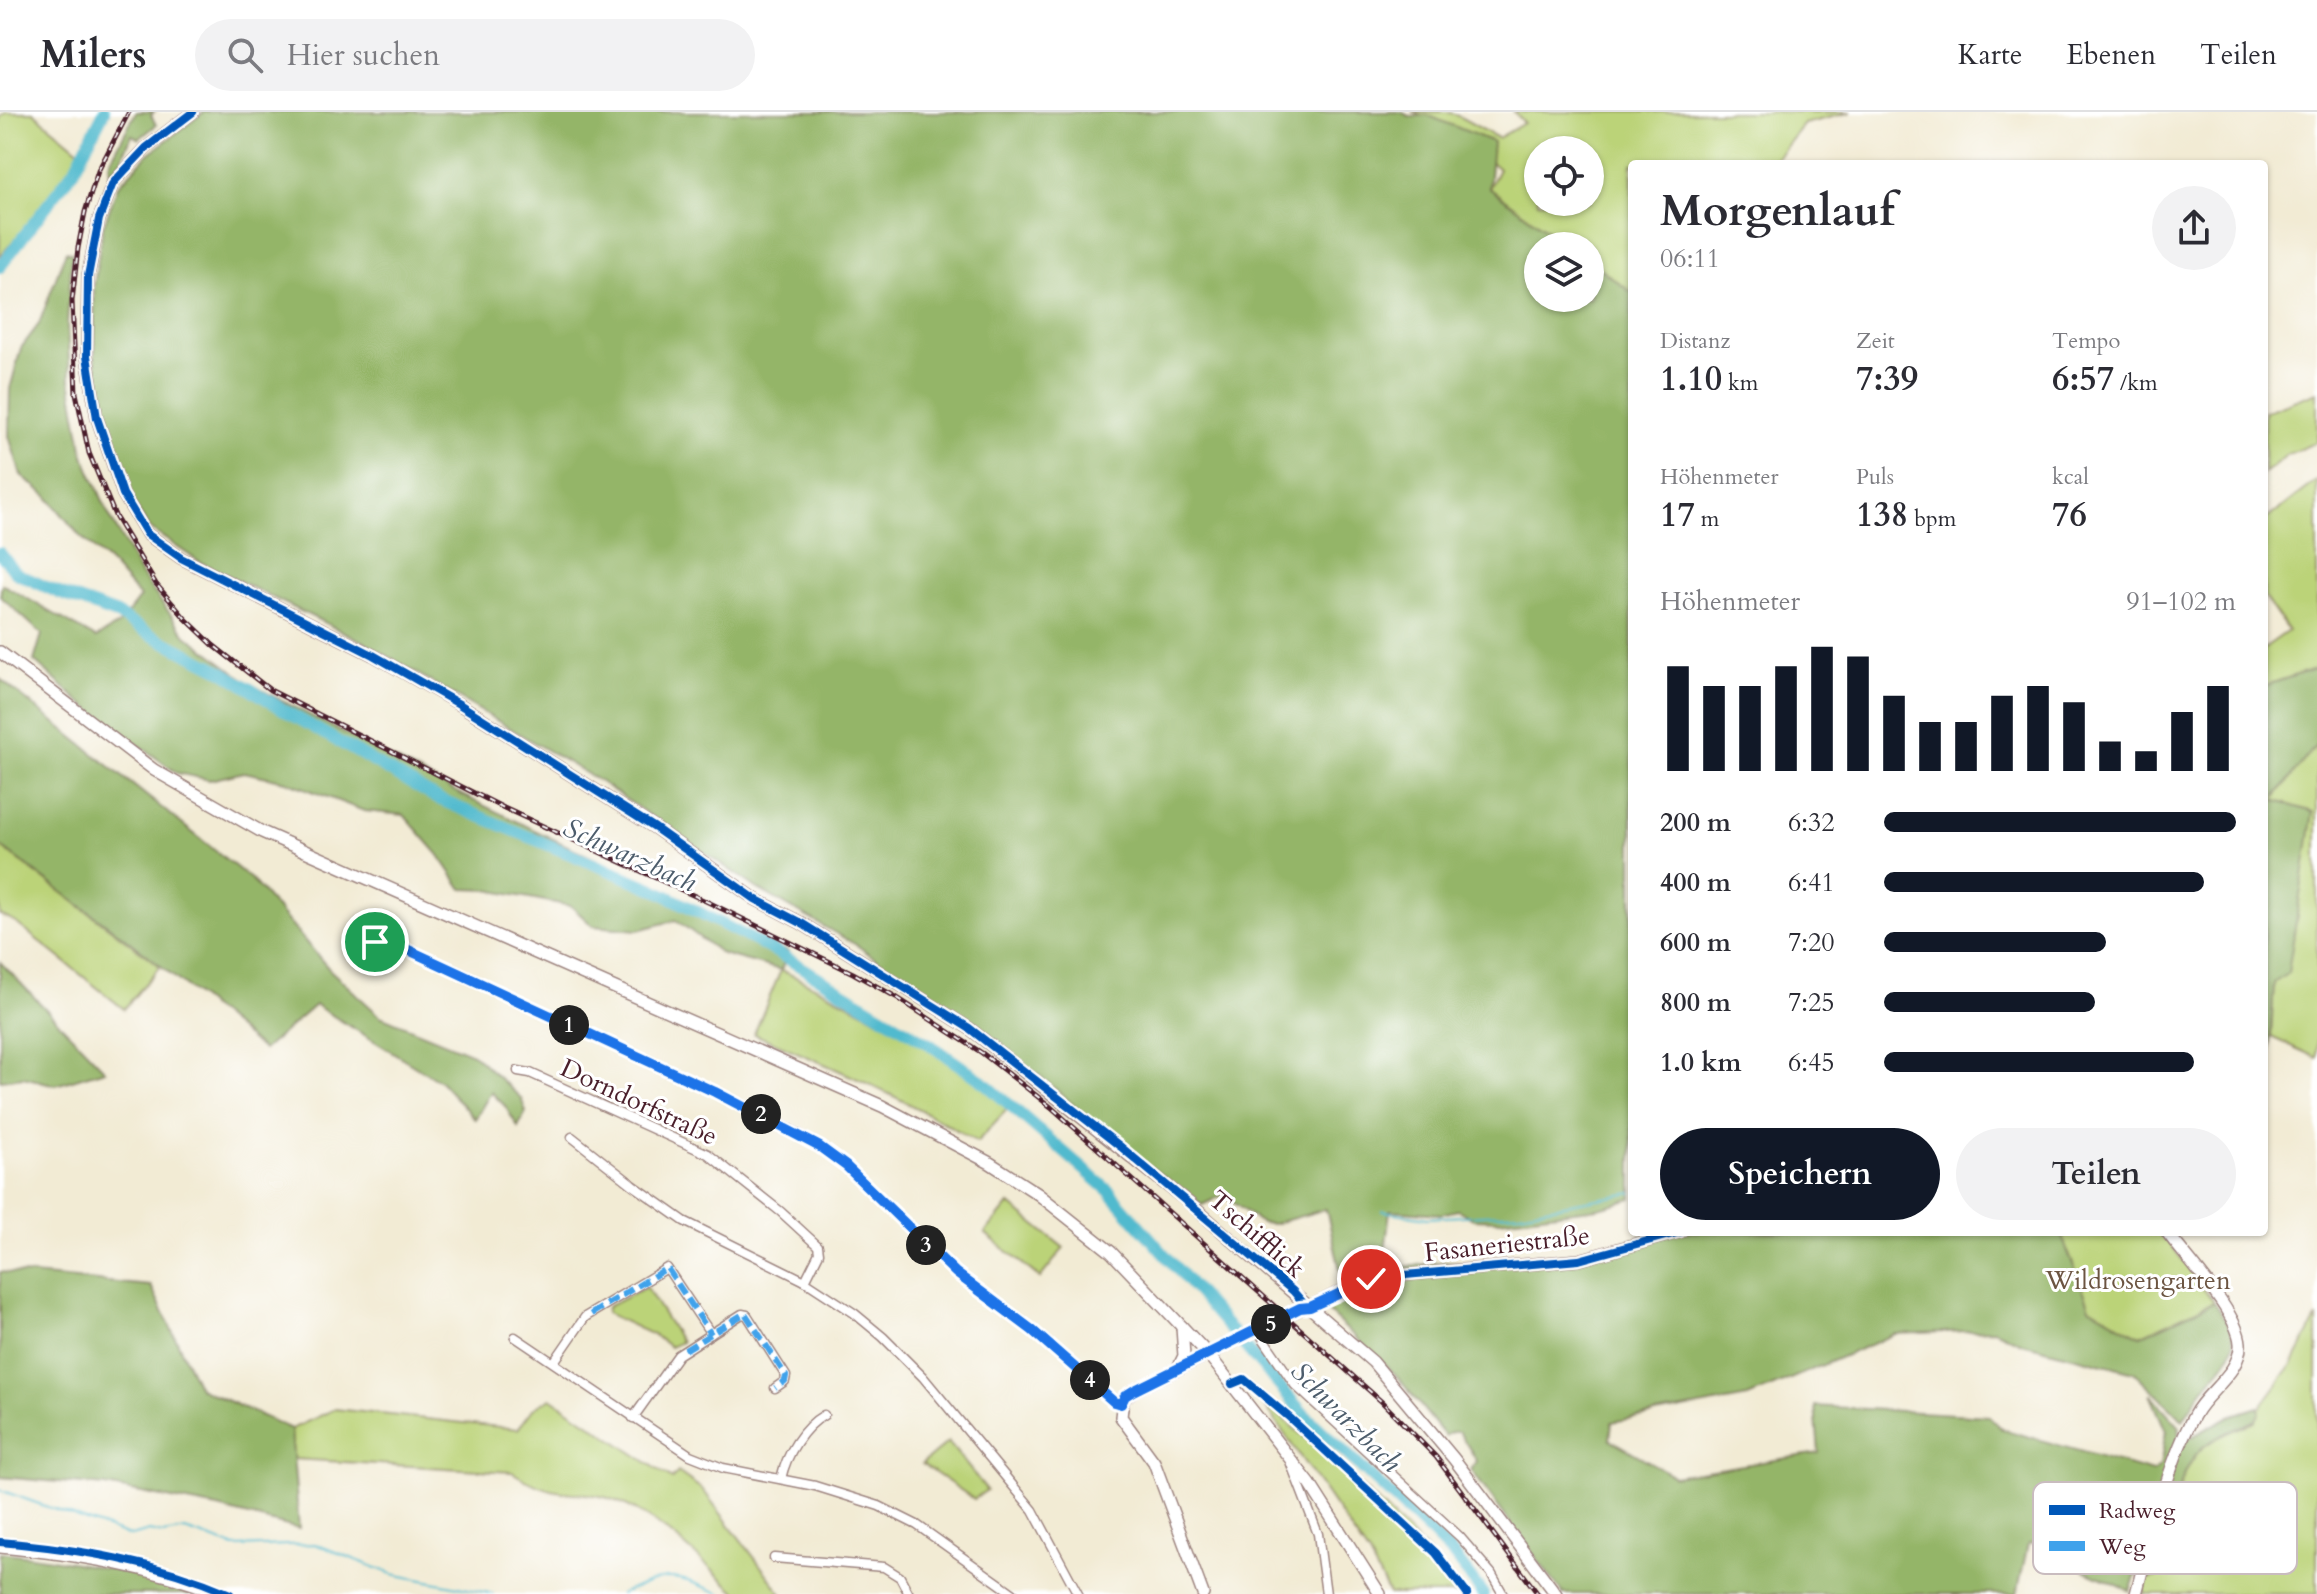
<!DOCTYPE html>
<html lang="de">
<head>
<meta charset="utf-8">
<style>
	body { margin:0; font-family:Cardo,serif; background:#f2f2f3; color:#2b2b33; height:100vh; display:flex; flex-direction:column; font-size:30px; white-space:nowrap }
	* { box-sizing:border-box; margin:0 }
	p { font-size:26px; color:#7c7c81 }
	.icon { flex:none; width:44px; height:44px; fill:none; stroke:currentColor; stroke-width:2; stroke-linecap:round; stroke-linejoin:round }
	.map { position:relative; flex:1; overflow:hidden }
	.drawer { position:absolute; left:1628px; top:48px; width:640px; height:1076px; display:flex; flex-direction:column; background:#fff; border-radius:8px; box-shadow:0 2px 6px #0004 }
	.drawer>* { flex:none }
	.buttons { position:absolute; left:1524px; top:24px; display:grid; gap:16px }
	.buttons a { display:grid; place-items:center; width:80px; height:80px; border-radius:50%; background:#fff; box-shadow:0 2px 6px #0004; font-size:40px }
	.pin { position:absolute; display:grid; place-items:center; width:68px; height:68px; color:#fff; margin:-34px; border:4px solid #fff; border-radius:50%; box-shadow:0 2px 8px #0007 }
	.km { position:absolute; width:40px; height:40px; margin:-20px; border-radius:50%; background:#222; color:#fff; font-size:22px; line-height:40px; text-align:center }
	.round { display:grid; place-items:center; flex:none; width:84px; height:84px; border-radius:42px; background:#f2f2f3 }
	.headline { display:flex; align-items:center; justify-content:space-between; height:136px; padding:0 32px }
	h1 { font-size:44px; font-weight:800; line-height:60px }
	.figures { display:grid; grid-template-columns:repeat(3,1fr); gap:12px; height:136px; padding:8px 32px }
	.figures div { display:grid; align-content:center }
	.figures b { font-size:34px; font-weight:800 }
	.figures small { font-size:22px; font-weight:400 }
	.figures p { font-size:22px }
	.chart { height:224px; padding:16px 32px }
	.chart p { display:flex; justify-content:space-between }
	.chart svg { width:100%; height:144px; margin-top:8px; stroke:#111827; stroke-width:6 }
	.cta { display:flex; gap:16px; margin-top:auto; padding:16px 32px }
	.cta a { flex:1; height:92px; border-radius:48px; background:#111827; color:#fff; font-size:32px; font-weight:800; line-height:92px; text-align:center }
	.cta a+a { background:#f2f2f3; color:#2b2b33 }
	ul { padding:0 32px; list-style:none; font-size:26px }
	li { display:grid; grid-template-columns:128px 96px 1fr; align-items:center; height:60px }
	li i { height:20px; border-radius:10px; background:#111827 }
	header { display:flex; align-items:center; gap:48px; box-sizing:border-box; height:112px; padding:0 40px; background:#fff; border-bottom:2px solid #e1e1e2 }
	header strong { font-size:38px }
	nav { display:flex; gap:44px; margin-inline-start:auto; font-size:28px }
	.search { width:560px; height:72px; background:#f2f2f3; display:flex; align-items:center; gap:20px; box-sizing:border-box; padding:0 28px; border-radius:44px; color:#7c7c81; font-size:30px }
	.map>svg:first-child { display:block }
	.green { fill:#bbd378; stroke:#827952; stroke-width:2; fill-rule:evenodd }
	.forest { fill:#94b568; stroke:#6f6a4a; stroke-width:2 }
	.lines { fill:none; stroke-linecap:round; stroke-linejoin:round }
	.stream { stroke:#51bace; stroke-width:2 }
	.river { stroke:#51bace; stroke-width:12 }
	.street-casing { stroke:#9e8580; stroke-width:11 }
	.secondary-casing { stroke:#9e8580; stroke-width:14 }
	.street { stroke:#fff; stroke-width:8 }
	.secondary { stroke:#fff; stroke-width:11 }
	.rail-casing { stroke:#4a1f2b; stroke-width:5 }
	.rail { stroke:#fff; stroke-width:2; stroke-dasharray:6; stroke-linecap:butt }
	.quiet { stroke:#40a2eb; stroke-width:6; stroke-dasharray:12 6; stroke-linecap:butt }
	.cycleway-casing { stroke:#fff; stroke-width:13 }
	.cycleway { stroke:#0057b8; stroke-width:8 }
	.route-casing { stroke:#fff; stroke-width:16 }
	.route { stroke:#1a73e8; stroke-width:10 }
	.labels { text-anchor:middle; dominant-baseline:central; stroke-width:6; stroke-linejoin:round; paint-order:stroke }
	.street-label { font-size:26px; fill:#4a1f2b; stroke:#fff }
	.park-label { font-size:26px; fill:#6c5542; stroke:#fff }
	.water-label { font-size:28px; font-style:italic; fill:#4d5d6c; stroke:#fff }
	.key { fill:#fff; stroke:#c9bcbf; stroke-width:2 }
	.key-label { font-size:22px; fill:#4a1f2b }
</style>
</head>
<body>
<header>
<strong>Milers</strong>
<div class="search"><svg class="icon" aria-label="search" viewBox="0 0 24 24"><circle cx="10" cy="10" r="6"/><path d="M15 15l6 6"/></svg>Hier suchen</div>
<nav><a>Karte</a><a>Ebenen</a><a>Teilen</a></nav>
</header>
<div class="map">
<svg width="2317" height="1482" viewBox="0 0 2317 1482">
	<rect width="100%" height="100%" fill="#fff"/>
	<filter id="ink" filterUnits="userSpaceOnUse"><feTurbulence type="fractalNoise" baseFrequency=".0125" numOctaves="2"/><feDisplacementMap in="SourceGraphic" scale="16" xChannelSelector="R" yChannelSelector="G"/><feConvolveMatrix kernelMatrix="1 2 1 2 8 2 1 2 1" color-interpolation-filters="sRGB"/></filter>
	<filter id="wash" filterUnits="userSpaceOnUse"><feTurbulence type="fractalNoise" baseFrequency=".006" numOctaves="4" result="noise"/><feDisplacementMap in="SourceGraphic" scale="32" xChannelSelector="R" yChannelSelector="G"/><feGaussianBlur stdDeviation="1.8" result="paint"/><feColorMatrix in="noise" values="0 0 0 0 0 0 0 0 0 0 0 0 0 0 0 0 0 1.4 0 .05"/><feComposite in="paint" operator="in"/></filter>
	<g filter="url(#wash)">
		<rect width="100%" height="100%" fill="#f2ebd4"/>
		<!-- green -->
		<g class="green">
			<polygon points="6,0 33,0 81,40 31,110 0,144 0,5"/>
			<path d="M1412,0H1451L1498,26L1524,11L1514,0H1852L1804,12L1772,52H1632V181L1590,149V134H1569L1489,76L1499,57L1490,49L1493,30ZM1538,38H1590V90H1538Z"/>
			<polygon points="2317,280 2317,330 2288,342 2264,361 2264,300"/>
			<polygon points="2317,368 2317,556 2264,574 2264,536 2288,519 2264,485 2264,409"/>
			<polygon points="2317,632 2317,946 2271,925 2274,871 2312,700 2272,688"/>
			<polygon points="0,734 160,854 124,897 15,810 0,803"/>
			<path d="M781,858C861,896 941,938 1009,995L977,1030C905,986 831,954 754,922Z"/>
			<polygon points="1009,1092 1064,1136 1040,1166 985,1121"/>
			<polygon points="2060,1120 2161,1120 2214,1190 2140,1224 2090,1195"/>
			<polygon points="646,1175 681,1230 670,1235 655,1224 606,1201 607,1195"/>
			<path d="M2317,1205V1482H2144L2147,1466L2156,1465C2165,1432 2176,1360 2201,1337C2215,1324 2239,1317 2256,1308L2259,1297L2293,1251Z"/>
			<path d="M551,1286L672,1367L678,1360L703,1378L782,1482H739C701,1450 659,1403 611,1387C595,1381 580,1382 563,1380C546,1378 527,1370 512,1360L293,1347L291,1317L335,1297L518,1317L533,1297Z"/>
			<path d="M1261,1288C1330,1347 1407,1409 1461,1482H1389L1369,1444Z"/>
			<polygon points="948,1330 987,1378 974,1387 922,1352"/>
		</g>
		<!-- forest -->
		<g class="forest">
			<polygon points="136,0 154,0 151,3 156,13 139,27 132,23 121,48 110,62 109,51"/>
			<path d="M204,0H1401L1411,5L1427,3L1493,30L1489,76L1569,134H1538V186H1590V149L1632,181V1087L1599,1096L1499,1108L1473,1107L1458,1098L1441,1102L1390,1098L1384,1149L1398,1150L1399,1154C1414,1157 1427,1150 1441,1150C1454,1150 1466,1152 1478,1151C1537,1147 1599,1141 1654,1120H2060L2090,1195L2140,1224L2214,1190C2246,1234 2235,1240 2204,1276C2196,1286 2190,1297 2183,1308L2134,1260L2022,1231L1994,1218L1895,1222L1748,1285L1612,1310L1610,1327L1674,1364L1819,1341L1815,1294L1989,1304L2002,1317L2152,1360L2160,1354L2166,1319L2150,1282L2180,1315L2178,1328H2186L2230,1304L2258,1295L2260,1300L2256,1308C2238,1317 2214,1324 2201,1337C2176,1360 2165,1432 2156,1465L2147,1466L2136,1463L2130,1479L2073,1453L2036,1431L2028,1432L2017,1482H1563L1471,1358L1477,1349L1459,1320H1452L1445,1324L1395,1262L1327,1199L1326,1195L1344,1175L1326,1097L1273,1112L1261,1111L1223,1083L1202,1093L1123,1035L1040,964L858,834L758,777L599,669L462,588L366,531L198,449L149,416L127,381L107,313L95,247L94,173L103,115L118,74L146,44Z"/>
			<polygon points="66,139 72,141 67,213 70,268 83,342 108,401 141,463 186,523 252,573 462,683 788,840 781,858 722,842 676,808 638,818 593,814 571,794 488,778 462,777 438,742 404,703 364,699 286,669 244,660 210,668 177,661 79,589 34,549 42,522 0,484 2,472 96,526 119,512 140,485 112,453 79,423 47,384 21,363 9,324 10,277 21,236 39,212"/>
			<polygon points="2317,556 2317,632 2273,688 2313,700 2288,861 2274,871 2264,1020 2264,574"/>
			<polygon points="0,567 252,768 330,858 380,904 473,942 521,986 526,1000 518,1015 505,994 491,980 475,1007 440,969 315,893 263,938 145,841 0,734"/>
			<polygon points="0,850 105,958 56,973 23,965 0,968"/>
			<polygon points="0,1160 151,1174 199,1276 291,1317 299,1417 218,1396 106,1374 0,1365"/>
			<path d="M0,1440C72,1449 138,1460 208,1482H0Z"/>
		</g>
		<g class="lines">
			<!-- stream -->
			<g class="stream">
				<polyline points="1383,1099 1427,1106 1519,1101 1632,1081"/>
				<polyline points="0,1378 126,1423 132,1424 149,1419 163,1422 185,1418 235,1435 315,1432 392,1462 494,1482"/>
				<path d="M620,1482C672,1460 669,1461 722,1482"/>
			</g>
			<!-- river -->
			<g class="river">
				<polyline points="0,155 74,58 104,0"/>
				<polyline points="0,441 16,461 59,481 117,502 151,523 222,559 287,600 438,687 654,777 778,841 929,932 981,968 1109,1079 1303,1301 1434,1424 1456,1446 1483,1482"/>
			</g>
		</g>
	</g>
	<g filter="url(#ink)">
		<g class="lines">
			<defs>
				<g id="street">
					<polyline points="375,830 387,828 715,980 799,1022 846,1054 956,1161 1032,1218 1083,1261 1109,1287 1121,1292"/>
					<polyline points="518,959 530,961 708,1042 781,1100 818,1134 819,1141 805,1169"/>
					<polyline points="572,1025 633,1073 684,1109 805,1169 854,1201 883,1225 923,1265 1033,1398 1078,1482"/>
					<polyline points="1258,1219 1295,1273 1460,1425 1491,1461 1503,1482"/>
					<polyline points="515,1225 690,1343 723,1356 815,1374 879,1394 917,1413 1014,1482"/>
					<polyline points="554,1250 585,1205 667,1156 711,1222"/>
					<polyline points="633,1306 678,1243 742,1202 747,1203 786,1264 785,1269 775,1276"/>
					<polyline points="1291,1352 1318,1422 1326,1482"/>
					<path d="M781,1367C786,1343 803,1315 824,1303"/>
					<polyline points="774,1446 884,1455 900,1465 909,1482"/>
				</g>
				<g id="secondary">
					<polyline points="193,0 146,36 113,71 99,107 88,164 87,244 97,306 123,382 147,422 181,446 373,543 459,592 655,716 755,787 801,811 969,916 1189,1091 1373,1250 1454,1347 1556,1482"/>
					<polyline points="0,540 154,658 262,720 882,994 990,1051 1038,1082 1111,1140 1208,1242 1310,1372 1380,1482"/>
					<polyline points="1310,1195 1348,1176 1382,1165 1579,1148 1680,1120"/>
					<polyline points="1178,1256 1184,1244 1182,1215"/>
					<path d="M0,1435C75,1442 150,1454 221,1482"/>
					<polyline points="1203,1482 1154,1350 1121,1305 1123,1287 1133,1279 1306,1194"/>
					<path d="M2136,1482C2150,1429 2168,1349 2195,1302C2207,1279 2242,1260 2240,1231C2238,1201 2186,1146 2167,1120"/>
				</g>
			</defs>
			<!-- street casing -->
			<use href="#street" class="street-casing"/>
			<!-- secondary casing -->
			<use href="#secondary" class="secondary-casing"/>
			<!-- street -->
			<use href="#street" class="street"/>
			<!-- secondary -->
			<use href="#secondary" class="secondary"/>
			<defs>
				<polyline id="rail" points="129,0 98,59 85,100 78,136 72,189 76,281 89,341 116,406 156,472 185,506 213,533 270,578 504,696 710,791 853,861 896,885 982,941 1051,995 1382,1290 1436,1345 1538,1482"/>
			</defs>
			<!-- rail casing -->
			<use href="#rail" class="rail-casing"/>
			<!-- rail -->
			<use href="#rail" class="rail"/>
			<!-- quiet -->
			<g class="quiet">
				<polyline points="591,1202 667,1156 711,1222"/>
				<polyline points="685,1238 745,1201 786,1264 785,1269 775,1276"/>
			</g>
			<defs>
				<g id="cycleway">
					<polyline points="193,0 146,36 113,71 99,107 88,164 87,244 97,306 123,382 147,422 181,446 373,543 459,592 655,716 755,787 801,811 969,916 1121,1035 1293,1179 1306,1194 1222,1236"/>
					<polyline points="1310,1195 1348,1176 1382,1165 1579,1148 1680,1120"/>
					<polyline points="1232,1272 1244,1267 1290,1306 1436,1441 1467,1482"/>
					<path d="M0,1430C79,1437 157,1450 230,1482"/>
				</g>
			</defs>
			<!-- cycleway casing -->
			<use href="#cycleway" class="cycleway-casing"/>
			<!-- cycleway -->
			<use href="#cycleway" class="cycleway"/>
		</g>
	</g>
	<g class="lines" filter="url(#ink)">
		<defs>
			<polyline id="route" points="375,830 387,828 715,980 820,1035 846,1054 956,1161 1032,1218 1114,1290 1121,1292 1125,1284 1133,1279 1300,1196 1310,1195 1371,1167"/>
		</defs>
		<!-- route casing -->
		<use href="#route" class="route-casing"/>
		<!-- route -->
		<use href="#route" class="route"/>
	</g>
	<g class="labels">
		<!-- street labels -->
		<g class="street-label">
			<text transform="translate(639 990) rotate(25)">Dorndorfstraße</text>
			<text transform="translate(1257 1122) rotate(41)">Tschifflick</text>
			<text transform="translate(1507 1132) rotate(-6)">Fasaneriestraße</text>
		</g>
		<!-- park labels -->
		<g class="park-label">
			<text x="2138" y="1168">Wildrosengarten</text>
		</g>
		<!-- water labels -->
		<g class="water-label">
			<text transform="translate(630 743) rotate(24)">Schwarzbach</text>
			<text transform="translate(1346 1305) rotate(45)">Schwarzbach</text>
		</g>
	</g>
	<!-- legend -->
	<rect x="2033" y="1370" width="264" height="92" rx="12" class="key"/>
	<rect x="2049" y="1393" width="36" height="10" fill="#0057b8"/>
	<rect x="2049" y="1429" width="36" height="10" fill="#40a2eb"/>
	<g class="key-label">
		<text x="2099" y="1406">Radweg</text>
		<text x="2099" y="1442">Weg</text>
	</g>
</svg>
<div class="buttons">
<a><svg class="icon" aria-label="locate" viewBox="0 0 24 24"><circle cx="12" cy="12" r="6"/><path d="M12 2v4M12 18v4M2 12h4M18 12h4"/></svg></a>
<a><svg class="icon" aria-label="layers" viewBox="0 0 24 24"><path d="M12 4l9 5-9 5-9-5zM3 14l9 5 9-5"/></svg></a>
</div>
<div class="pin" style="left:375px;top:830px;background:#1e9e55"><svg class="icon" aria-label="arrive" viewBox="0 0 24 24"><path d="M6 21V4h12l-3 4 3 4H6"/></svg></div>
<div class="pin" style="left:1371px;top:1167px;background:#d93025"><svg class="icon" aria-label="check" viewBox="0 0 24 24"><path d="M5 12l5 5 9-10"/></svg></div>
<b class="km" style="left:569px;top:913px">1</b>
<b class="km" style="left:761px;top:1002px">2</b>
<b class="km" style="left:926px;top:1133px">3</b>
<b class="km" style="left:1090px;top:1268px">4</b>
<b class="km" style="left:1271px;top:1212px">5</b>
<section class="drawer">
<div class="headline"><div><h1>Morgenlauf</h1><p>06:11</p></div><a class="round"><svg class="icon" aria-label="share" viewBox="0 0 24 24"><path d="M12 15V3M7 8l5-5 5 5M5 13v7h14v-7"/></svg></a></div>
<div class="figures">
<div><p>Distanz</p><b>1.10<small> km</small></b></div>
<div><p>Zeit</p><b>7:39</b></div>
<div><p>Tempo</p><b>6:57<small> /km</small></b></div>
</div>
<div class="figures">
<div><p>Höhenmeter</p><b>17<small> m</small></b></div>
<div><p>Puls</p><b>138<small> bpm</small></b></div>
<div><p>kcal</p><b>76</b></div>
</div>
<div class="chart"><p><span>Höhenmeter</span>91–102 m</p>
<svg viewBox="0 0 160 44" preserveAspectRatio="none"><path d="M5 44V12M15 44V18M25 44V18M35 44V12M45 44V6M55 44V9M65 44V21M75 44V29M85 44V29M95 44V21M105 44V18M115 44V23M125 44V35M135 44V38M145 44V26M155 44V18"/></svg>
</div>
<ul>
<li><b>200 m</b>6:32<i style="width:100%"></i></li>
<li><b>400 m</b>6:41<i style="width:91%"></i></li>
<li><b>600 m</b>7:20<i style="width:63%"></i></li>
<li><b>800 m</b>7:25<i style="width:60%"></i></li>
<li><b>1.0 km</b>6:45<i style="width:88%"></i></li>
</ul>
<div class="cta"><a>Speichern</a><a>Teilen</a></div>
</section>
</div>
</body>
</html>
